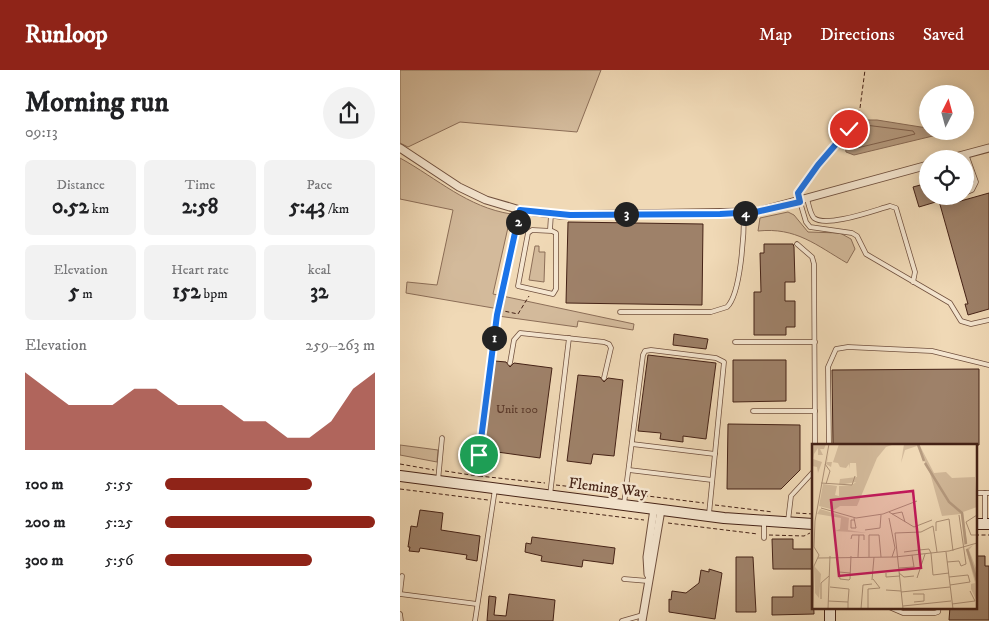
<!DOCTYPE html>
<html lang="en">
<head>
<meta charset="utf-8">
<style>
	body { margin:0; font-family:"IM FELL DW Pica",serif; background:#f2f2f2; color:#202124; height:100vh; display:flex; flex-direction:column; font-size:19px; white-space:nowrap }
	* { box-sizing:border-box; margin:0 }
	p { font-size:16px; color:#757577 }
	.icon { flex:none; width:28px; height:28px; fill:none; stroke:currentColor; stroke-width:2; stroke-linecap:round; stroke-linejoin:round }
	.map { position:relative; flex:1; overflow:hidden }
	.side { display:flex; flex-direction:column; background:#fff; width:400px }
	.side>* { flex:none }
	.needle { width:32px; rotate:6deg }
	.fabs { position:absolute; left:519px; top:15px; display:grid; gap:10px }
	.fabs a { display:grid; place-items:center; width:55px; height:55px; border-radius:50%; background:#fff; box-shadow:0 2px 12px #0003; font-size:25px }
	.pin { position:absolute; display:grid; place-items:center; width:42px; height:42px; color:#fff; margin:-21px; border:2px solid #fff; border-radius:50%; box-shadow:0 1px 5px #0007 }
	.km { position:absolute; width:25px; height:25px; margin:-12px; border-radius:50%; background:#222; color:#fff; font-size:14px; line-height:25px; text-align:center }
	.round { display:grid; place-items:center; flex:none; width:52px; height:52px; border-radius:26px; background:#f2f2f2 }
	.summary { display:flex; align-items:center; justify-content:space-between; height:85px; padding:0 25px }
	h1 { font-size:28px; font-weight:700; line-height:38px }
	.metrics { display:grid; grid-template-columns:repeat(3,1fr); gap:8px; height:85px; padding:5px 25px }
	.metrics div { display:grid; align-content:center; border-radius:8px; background:#f2f2f2; text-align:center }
	.metrics b { font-size:21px; font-weight:700 }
	.metrics small { font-size:14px; font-weight:400 }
	.metrics p { font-size:14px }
	.chart { height:140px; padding:10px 25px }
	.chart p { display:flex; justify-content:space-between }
	.chart svg { width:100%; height:90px; margin-top:5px; fill:#8f2418; opacity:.7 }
	ul { padding:0 25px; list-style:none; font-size:16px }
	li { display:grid; grid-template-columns:80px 60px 1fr; align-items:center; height:38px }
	li i { height:12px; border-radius:6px; background:#8f2418 }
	header { display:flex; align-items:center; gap:30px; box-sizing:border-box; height:70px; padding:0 25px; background:#8f2418; color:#fff }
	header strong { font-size:24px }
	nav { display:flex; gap:28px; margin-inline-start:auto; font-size:18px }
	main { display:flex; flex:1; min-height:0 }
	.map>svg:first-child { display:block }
	.green { fill:#d3ba9b; stroke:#8c6e58 }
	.water { fill:#b69b80; stroke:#896b56 }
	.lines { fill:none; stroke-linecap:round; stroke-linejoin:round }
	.shore { stroke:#7e5e4b; stroke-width:1 }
	.building { fill:#9e8169; stroke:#452216 }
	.lane-casing { stroke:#70503e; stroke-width:5.5 }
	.street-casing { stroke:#70503e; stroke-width:9 }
	.secondary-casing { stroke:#452216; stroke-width:12 }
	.path { stroke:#452216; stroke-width:1; stroke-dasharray:4 2.5; stroke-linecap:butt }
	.lane { stroke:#f5e6d0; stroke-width:4 }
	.street { stroke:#f5e6d0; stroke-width:7 }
	.secondary { stroke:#f5e6d0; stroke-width:10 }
	.route-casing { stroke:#fff; stroke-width:10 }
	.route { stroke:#1a73e8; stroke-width:6 }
	.labels { text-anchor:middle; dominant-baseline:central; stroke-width:5; stroke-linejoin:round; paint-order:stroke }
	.number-label { font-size:12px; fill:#5b3a2b }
	.street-label { font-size:15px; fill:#452216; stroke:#f5e6d0 }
	.inset-river { fill:none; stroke:#b69b80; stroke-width:2.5 }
	.inset-road { fill:none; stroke:#ac9076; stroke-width:1 }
	.view { fill:#c2185b; fill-opacity:0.15; stroke:#c2185b; stroke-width:2.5 }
	.inset-edge { fill:none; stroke:#452216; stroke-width:2.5 }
</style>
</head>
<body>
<header>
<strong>Runloop</strong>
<nav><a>Map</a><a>Directions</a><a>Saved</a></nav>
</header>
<main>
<section class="side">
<div class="summary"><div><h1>Morning run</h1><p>09:13</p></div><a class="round"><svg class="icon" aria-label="share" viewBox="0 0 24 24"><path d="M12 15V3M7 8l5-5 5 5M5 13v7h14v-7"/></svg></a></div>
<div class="metrics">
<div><p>Distance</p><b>0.52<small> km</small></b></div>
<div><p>Time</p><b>2:58</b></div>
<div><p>Pace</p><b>5:43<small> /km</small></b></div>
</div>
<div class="metrics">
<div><p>Elevation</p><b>5<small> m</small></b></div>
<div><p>Heart rate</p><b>152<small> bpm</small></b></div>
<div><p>kcal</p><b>32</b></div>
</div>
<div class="chart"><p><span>Elevation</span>259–263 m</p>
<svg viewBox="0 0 160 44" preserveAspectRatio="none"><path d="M0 44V6L10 14L20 22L30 22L40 22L50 14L60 14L70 22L80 22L90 22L100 30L110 30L120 38L130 38L140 30L150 14L160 6V44z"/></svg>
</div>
<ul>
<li><b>100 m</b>5:55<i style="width:70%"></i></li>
<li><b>200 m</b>5:25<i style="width:100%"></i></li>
<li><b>300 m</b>5:56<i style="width:70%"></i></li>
</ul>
</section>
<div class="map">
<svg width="589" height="551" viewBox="0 0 589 551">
	<rect width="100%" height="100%" fill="#f0d9b6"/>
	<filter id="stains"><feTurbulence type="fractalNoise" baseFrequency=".004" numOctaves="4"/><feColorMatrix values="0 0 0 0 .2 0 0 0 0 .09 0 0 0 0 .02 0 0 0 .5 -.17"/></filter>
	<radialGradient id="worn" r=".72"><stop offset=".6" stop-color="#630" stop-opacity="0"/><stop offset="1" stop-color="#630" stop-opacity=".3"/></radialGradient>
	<!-- green -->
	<g class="green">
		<polygon points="0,0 201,0 177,62 60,52 8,77 0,73"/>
		<path d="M0,88C38,109 67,137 111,144L93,224L234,254L233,260L178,251L177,257L98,246L99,239L6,223L7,212L37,215L53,140L0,129Z"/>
		<path d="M388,142L394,145L408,162L440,163L451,169L455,179L447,193C416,175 396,157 358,161L360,148Z"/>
		<polygon points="135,176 139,176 139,182 145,182 144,212 129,210"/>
		<polygon points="0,375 38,380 37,392 0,385"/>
	</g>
	<!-- water -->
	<path class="water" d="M464,50H477L527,58L528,61H536L537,65L454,85L446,82C444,73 454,53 464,50Z"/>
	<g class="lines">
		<!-- shore -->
		<polygon class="shore" points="465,55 513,61 515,64 453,79 452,76 461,57"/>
	</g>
	<!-- building -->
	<g class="building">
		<polygon points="528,113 528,126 548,126 550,134 589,123 589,239 568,245 565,234 568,234 539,131 519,137 513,117"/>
		<polygon points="168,152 303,154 302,235 166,233"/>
		<polygon points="364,174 393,174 394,177 395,212 385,212 385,231 395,231 395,257 386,257 386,265 354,265 354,222 361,222 360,183 364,183"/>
		<polygon points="274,264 308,269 306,279 273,275"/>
		<polygon points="248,285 316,293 306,369 283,366 283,372 260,369 261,363 238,361"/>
		<polygon points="333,290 386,290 386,331 333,332"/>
		<polygon points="95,291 106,292 110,297 114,293 152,298 140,388 83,380"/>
		<polygon points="579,299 579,375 433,375 432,300"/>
		<polygon points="178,305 200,307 204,312 208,308 223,310 214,386 193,384 191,394 167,391"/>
		<polygon points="328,354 400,355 400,400 381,419 327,419"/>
		<polygon points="20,440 43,443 41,460 80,466 77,491 66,489 67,485 20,478 19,482 9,481 10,477 8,477 11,456 17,457"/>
		<polygon points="132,467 215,478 213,494 183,490 182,497 141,491 142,486 125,482 126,473 131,474"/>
		<polygon points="372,469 393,469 393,479 413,479 413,499 373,499"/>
		<polygon points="575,486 585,486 585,496 589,496 589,550 549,550 550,537 575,537"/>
		<polygon points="336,487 353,487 356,542 336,542"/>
		<polygon points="309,499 322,503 315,549 269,542 269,529 271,530 272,521 286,523 299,513 301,500 309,502"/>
		<polygon points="393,516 413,516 414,544 372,545 372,527 393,527"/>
		<polygon points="109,524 155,530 153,551 87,551 89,526 96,527 94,545 106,546"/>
	</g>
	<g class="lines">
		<defs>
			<g id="lane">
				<polyline points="565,123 572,120 576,112 566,84"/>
				<polyline points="552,127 554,126"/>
				<path d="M407,129C409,135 410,144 414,148C427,158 475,140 490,136L496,138L515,202L513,212"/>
				<polyline points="400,132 406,152 410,157 452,163 457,166 466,184 550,233 561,251 571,254 589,250"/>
				<polygon points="132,160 152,161 156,163 156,219 153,224 118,216 128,163"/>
				<polyline points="150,160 151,144"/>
				<polyline points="397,174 412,187 414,194 415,375"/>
				<path d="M220,242H311L327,237C341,224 344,163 344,143"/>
				<polyline points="335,272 415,272"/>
				<polyline points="110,293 114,270 120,263 204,272 209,274 211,278 204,308"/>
				<polyline points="353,341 415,341"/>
				<polyline points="232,374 315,384"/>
				<polyline points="429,375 428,297 436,279 448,277 532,281 589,295"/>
				<polyline points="229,400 312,410"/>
				<polyline points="38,411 42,368"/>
				<polyline points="575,423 585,423"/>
				<polyline points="150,425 169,268"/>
				<polyline points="224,434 243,285 245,281 251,280 316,288 324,292 309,444"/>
				<polyline points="364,451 364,468"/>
				<polyline points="388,451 391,426 413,402"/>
				<polyline points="585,452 585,423 589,423"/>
				<polyline points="224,509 248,511"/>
				<polyline points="0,523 2,506"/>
				<polyline points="0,524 77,534"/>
				<polyline points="489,537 503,543 535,543 538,542 539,537"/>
				<polyline points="0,544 1,551"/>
				<polyline points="75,551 95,419"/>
				<polyline points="222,551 243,545"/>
			</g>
			<g id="street">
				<polyline points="0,78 59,117 86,130 120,140 160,145 356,142 528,95"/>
				<polyline points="548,89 589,78"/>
				<polyline points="248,504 247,487 254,439"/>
				<polyline points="242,551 261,440"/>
			</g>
			<g id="secondary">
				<polyline points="0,406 324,448 413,454"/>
				<polyline points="575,454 589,454"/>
				<polyline points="430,537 430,551"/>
			</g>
		</defs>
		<!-- lane casing -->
		<use href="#lane" class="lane-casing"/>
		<!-- street casing -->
		<use href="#street" class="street-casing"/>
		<!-- secondary casing -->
		<use href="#secondary" class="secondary-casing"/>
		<!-- path -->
		<g class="path">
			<polyline points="398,121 449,59 460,38 465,0"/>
			<polyline points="99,240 118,244 129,226"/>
			<polyline points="0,394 34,400"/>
			<polyline points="45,401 71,405"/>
			<polyline points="71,405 79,406 79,379 97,245 118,148"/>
			<polyline points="79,406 145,413"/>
			<polyline points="156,415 219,422"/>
			<polyline points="0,419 88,430"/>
			<polyline points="231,424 304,433"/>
			<polyline points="99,432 244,450"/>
			<polyline points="315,435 373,442"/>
			<polyline points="396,443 413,444"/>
			<polyline points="268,453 358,464"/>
			<polyline points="369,465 404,466 410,463"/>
			<polyline points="575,465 589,465"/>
		</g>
		<!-- lane -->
		<use href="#lane" class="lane"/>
		<!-- street -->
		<use href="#street" class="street"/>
		<!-- secondary -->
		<use href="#secondary" class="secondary"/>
	</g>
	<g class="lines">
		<defs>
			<polyline id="route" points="79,385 97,245 120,140 170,145 320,144 356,142 400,132 398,123 418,95 449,59"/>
		</defs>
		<!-- route casing -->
		<use href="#route" class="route-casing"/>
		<!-- route -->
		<use href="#route" class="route"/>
	</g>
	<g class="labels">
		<!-- number labels -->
		<g class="number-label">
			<text x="117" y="339">Unit 100</text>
		</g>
		<!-- street labels -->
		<g class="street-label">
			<text transform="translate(208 418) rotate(7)">Fleming Way</text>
		</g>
	</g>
	<!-- overview -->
	<g transform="translate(412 374)">
		<rect width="165" height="165" fill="#f0d9b6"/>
		<path d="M0,0H14L12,5H8L11,11H6V4L2,10L1,15L10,18L6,29L5,23L0,22ZM27,0H83L74,3L65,14L45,62H28L22,66L7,62L11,40L25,42L23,51L27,52V42L40,41L44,38L27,41L28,35L45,33L44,19H38L37,25V20L34,24L28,23L26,19L20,18L19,23L14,20L17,7L15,18H21ZM92,0H107L122,29L134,28L140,34L163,33L165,63L151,68L155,100L152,101L149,70L130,72L118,29L105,2L93,6L89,19ZM8,65L37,74L36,86L55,89L23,87L28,85L29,74L5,70ZM161,101L157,106L164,124L165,158L159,145V140L163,139L154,105ZM3,123L9,130L7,154L3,149Z" fill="#d3ba9b"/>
		<path class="inset-river" d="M106,0L112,17M113,19L137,58L150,69L154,100M155,105L165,137"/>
		<path class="inset-road" d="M13,20L18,27L14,40M9,39L40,41L43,32M9,64L44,74L71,70L105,57M77,68L102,83L120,76M80,70L90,68L93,78M165,71L154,78L159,91H165M42,74L44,84H39V76H42M77,74L83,104L80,113M53,86L68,84L69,71M124,87V78L137,75L141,107M39,95L40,91H52V96M92,108L107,106M134,108L141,165M119,109L121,131L137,129M107,110V106L117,105L119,109M46,113L47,91M57,113V91H67L69,113M6,114L83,113L137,107L165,99M135,118L147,117L149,122L154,120L147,71M87,124L102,123L100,111M38,129L27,128L28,135L37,136L38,135L39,112M74,129V133L88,132M87,129L92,133L102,132M137,133L156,131L158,138L138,141M105,134L113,110M60,136L62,113M18,143L37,145L36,158M74,146L89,147M89,148L138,143M101,150H112V157L102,158M9,155V139L17,132M16,157L36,158V165M140,160L163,157L158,147M91,162L139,157M1,165L2,122L7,111L2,103L3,77L17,0M16,165L18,112M49,165L51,141L60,140M56,165V145L68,144L61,135M91,165L83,89L109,88L121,82L125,108"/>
		<path class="view" d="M101,47L109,124L27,132L19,56Z"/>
		<rect width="165" height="165" class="inset-edge"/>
	</g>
	<rect width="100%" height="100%" filter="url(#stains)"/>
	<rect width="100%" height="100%" fill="url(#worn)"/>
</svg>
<div class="fabs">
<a><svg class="needle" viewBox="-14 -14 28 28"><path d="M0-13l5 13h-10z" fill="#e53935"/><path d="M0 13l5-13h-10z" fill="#757577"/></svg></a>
<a><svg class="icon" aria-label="locate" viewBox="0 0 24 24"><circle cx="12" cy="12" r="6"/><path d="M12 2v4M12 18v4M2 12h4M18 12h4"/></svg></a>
</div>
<div class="pin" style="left:79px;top:385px;background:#1e9e55"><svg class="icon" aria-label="arrive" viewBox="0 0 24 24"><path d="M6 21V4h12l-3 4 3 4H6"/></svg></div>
<div class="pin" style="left:449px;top:59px;background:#d93025"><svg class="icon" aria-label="check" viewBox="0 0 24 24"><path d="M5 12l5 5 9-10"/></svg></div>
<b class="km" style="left:94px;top:268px">1</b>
<b class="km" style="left:118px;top:152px">2</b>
<b class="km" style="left:226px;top:144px">3</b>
<b class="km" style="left:345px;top:143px">4</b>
</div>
</main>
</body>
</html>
